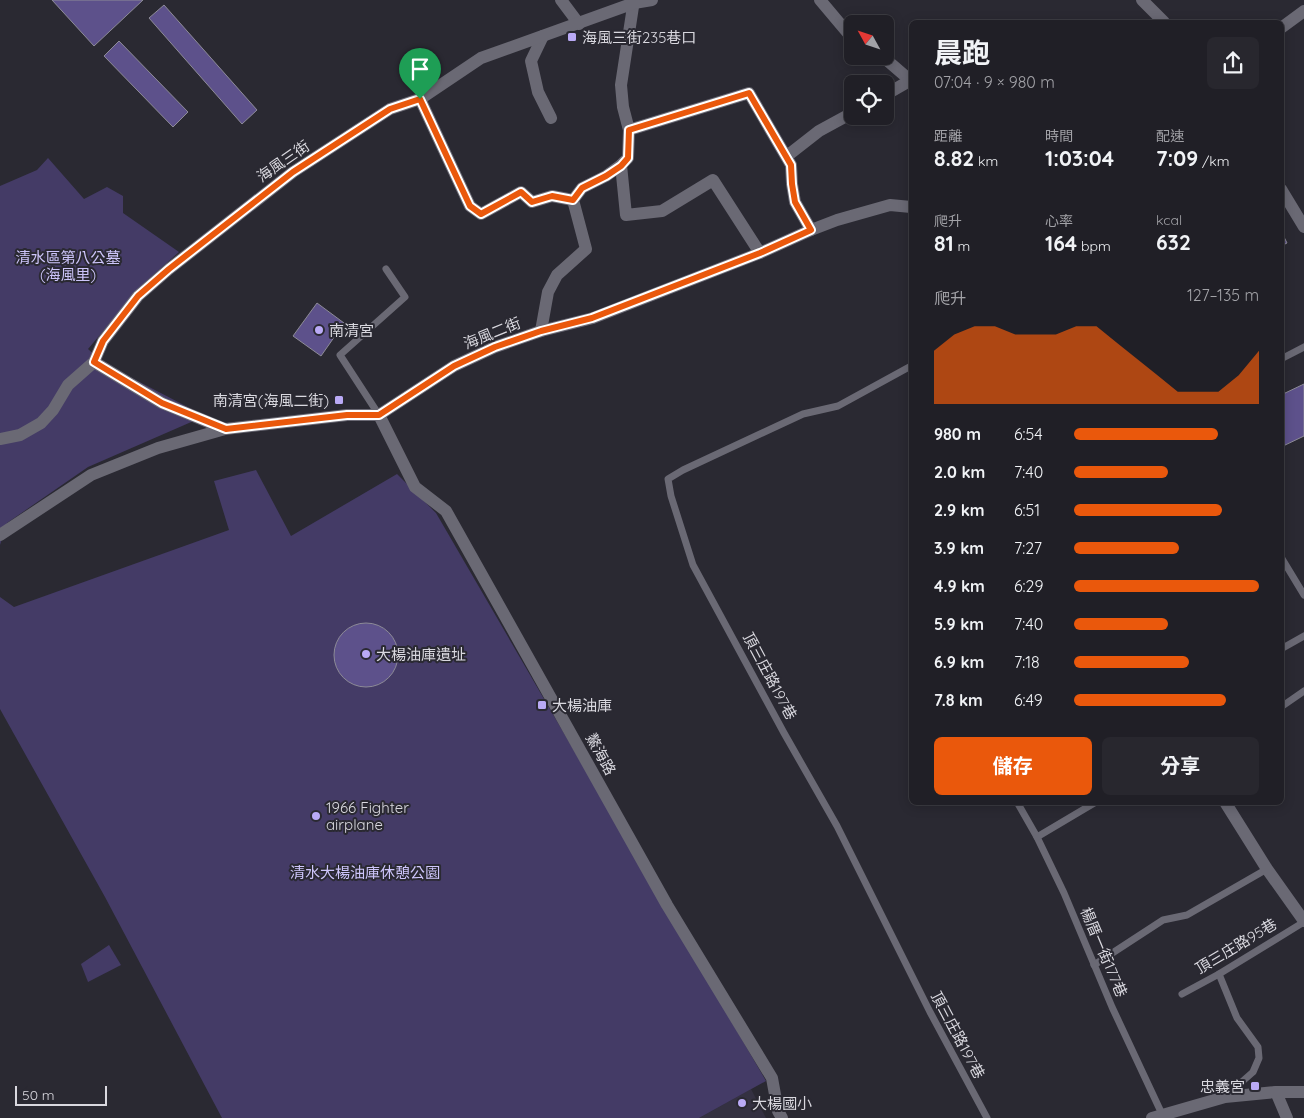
<!DOCTYPE html>
<html lang="zh-TW">
<head>
<meta charset="utf-8">
<style>
	body { margin:0; font-family:Quicksand,"Noto Sans TC",sans-serif; background:#28272e; color:#f1f3f6; height:100vh; display:flex; flex-direction:column; font-size:19px; white-space:nowrap }
	* { box-sizing:border-box; margin:0 }
	p { font-size:16px; color:#a2a2a7 }
	.icon { flex:none; width:28px; height:28px; fill:none; stroke:currentColor; stroke-width:2; stroke-linecap:round; stroke-linejoin:round }
	.map { position:relative; flex:1; overflow:hidden }
	.side { position:absolute; left:909px; top:20px; width:375px; height:785px; display:flex; flex-direction:column; background:#201f26; border-radius:8px; box-shadow:0 2px 12px #0003,0 0 0 1px #3d3d43 }
	.side>* { flex:none }
	.needle { width:32px; rotate:310deg }
	.buttons { position:absolute; left:844px; top:15px; display:grid; gap:10px }
	.buttons a { display:grid; place-items:center; width:50px; height:50px; border-radius:8px; background:#201f26; box-shadow:0 2px 12px #0003,0 0 0 1px #3d3d43; font-size:25px }
	.scale { position:absolute; left:15px; bottom:12px; width:92px; box-sizing:border-box; padding-left:5px; border:2px solid #d9d8df; border-top:0; font-size:14px; line-height:18px; white-space:nowrap; color:#d9d8df; -webkit-text-stroke:4px #2a2932; paint-order:stroke }
	.pin { position:absolute; display:grid; place-items:center; width:42px; height:42px; color:#fff; margin:-51px -21px; border-radius:50% 50% 50% 0; rotate:-45deg; box-shadow:0 0 5px #0007 }
	.pin .icon { rotate:45deg }
	.round { display:grid; place-items:center; flex:none; width:52px; height:52px; border-radius:8px; background:#28272e }
	.overview { display:flex; align-items:center; justify-content:space-between; height:85px; padding:0 25px }
	h1 { font-size:28px; font-weight:700; line-height:38px }
	.metrics { display:grid; grid-template-columns:repeat(3,1fr); gap:8px; height:85px; padding:5px 25px }
	.metrics div { display:grid; align-content:center }
	.metrics b { font-size:21px; font-weight:700 }
	.metrics small { font-size:14px; font-weight:400 }
	.metrics p { font-size:14px }
	.chart { height:140px; padding:10px 25px }
	.chart p { display:flex; justify-content:space-between }
	.chart svg { width:100%; height:90px; margin-top:5px; fill:#ea580c; opacity:.7 }
	.cta { display:flex; gap:10px; margin-top:auto; padding:10px 25px }
	.cta a { flex:1; height:58px; border-radius:8px; background:#ea580c; color:#fff; font-size:20px; font-weight:700; line-height:58px; text-align:center }
	.cta a+a { background:#28272e; color:#f1f3f6 }
	ul { padding:0 25px; list-style:none; font-size:16px }
	li { display:grid; grid-template-columns:80px 60px 1fr; align-items:center; height:38px }
	li i { height:12px; border-radius:6px; background:#ea580c }
	.map>svg:first-child { display:block }
	.built { fill:#343141 }
	.green { fill:#443b66 }
	.building { fill:#5d518b; stroke:#8d8b97 }
	.lines { fill:none; stroke-linecap:round; stroke-linejoin:round }
	.lane { stroke:#6a6974; stroke-width:7 }
	.street { stroke:#6a6974; stroke-width:12 }
	.route-casing { stroke:#fff; stroke-width:10 }
	.route { stroke:#ea580c; stroke-width:6 }
	.poi-dot { fill:#baaaf6; stroke:#2a2932; stroke-width:2 }
	.labels { text-anchor:middle; dominant-baseline:central; stroke-width:4; stroke-linejoin:round; paint-order:stroke }
	.poi-label { font-size:15px; fill:#d9d8df; stroke:#2a2932; text-anchor:start }
	.street-label { font-size:15px; fill:#d9d8df; stroke:#2a2932 }
	.park-label { font-size:15px; fill:#cdc5fa; stroke:#2a2932 }
</style>
</head>
<body>
<div class="map">
<svg width="1304" height="1118" viewBox="0 0 1304 1118">
	<rect width="100%" height="100%" fill="#2a2932"/>
	<!-- built -->
	<polygon class="built" points="751,1089 766,1118 699,1118"/>
	<!-- green -->
	<g class="green">
		<polygon points="48,158 84,199 107,187 123,196 123,213 179,252 143,284 88,349 103,363 205,416 88,467 7,523 0,545 0,186 37,170"/>
		<polygon points="256,470 291,536 397,474 436,513 766,1081 699,1118 222,1118 105,897 0,709 0,597 14,607 229,530 214,481"/>
		<polygon points="109,945 121,965 88,982 81,964"/>
	</g>
	<!-- building -->
	<g class="building">
		<polygon points="52,0 143,0 94,46"/>
		<polygon points="164,5 257,110 242,124 149,18"/>
		<polygon points="119,41 188,112 173,127 104,56"/>
		<polygon points="1281,231 1287,243 1281,246"/>
		<polygon points="317,303 344,323 321,356 293,336"/>
		<polygon points="1304,384 1304,436 1281,447 1281,395"/>
		<circle cx="366" cy="655" r="32"/>
	</g>
	<g class="lines">
		<!-- lane -->
		<g class="lane">
			<polyline points="1281,359 1304,347"/>
			<polyline points="911,366 838,406 803,414 683,470 668,479 671,496 693,565 784,733 837,826 930,1012 987,1118"/>
			<polyline points="379,415 340,355 405,297 386,269"/>
			<polyline points="1281,557 1304,595"/>
			<polyline points="1281,649 1304,636"/>
			<polyline points="1281,707 1304,691"/>
			<polyline points="1017,802 1037,837 1064,893 1112,1007 1162,1114"/>
			<polyline points="1037,837 1096,802"/>
			<polyline points="1094,965 1163,920 1187,915 1267,869"/>
			<polyline points="1219,974 1237,1018 1258,1047 1259,1058 1253,1072 1227,1095"/>
			<polyline points="1182,994 1219,974 1304,922"/>
		</g>
		<!-- street -->
		<g class="street">
			<polyline points="561,0 579,24"/>
			<polyline points="820,0 852,38"/>
			<polyline points="1142,0 1164,22"/>
			<polyline points="1281,28 1304,11"/>
			<polyline points="543,36 531,61 538,92 551,118"/>
			<polyline points="882,56 911,81"/>
			<polyline points="885,95 911,80"/>
			<polyline points="420,99 470,206 481,214 521,192 532,202 552,196 573,200"/>
			<polyline points="629,130 749,93 791,165 792,184 795,202 811,230"/>
			<polyline points="787,156 819,131 852,113"/>
			<polyline points="621,165 626,215 662,211 713,180 760,253"/>
			<polyline points="1281,189 1304,227"/>
			<polyline points="541,331 548,292 557,275 586,249 573,200 582,188 606,176 621,165 628,158 629,130 623,107 621,85 634,0"/>
			<polyline points="94,362 162,403 225,429 347,415 379,415 454,366 495,347 541,331 593,318 760,253 811,230 837,220 890,205 911,207"/>
			<polyline points="379,415 415,487 446,511 667,905 772,1078 778,1111 782,1118"/>
			<polyline points="0,439 20,435 41,423 53,410 68,385 94,362 103,341 138,296 169,269 293,172 390,109 420,99 481,58 634,3 652,0"/>
			<polyline points="0,535 91,475 158,448 225,429"/>
			<polyline points="1225,802 1267,869 1304,921"/>
			<polyline points="1276,1092 1287,1118"/>
			<polyline points="1152,1118 1225,1097 1276,1092 1304,1092"/>
		</g>
	</g>
	<g class="lines">
		<defs>
			<polygon id="route" points="749,93 791,165 792,184 795,202 811,230 760,253 592,318 541,331 495,347 454,366 379,415 347,415 226,429 162,403 94,362 103,341 138,296 169,269 293,172 390,109 420,99 470,206 481,214 521,192 532,202 552,196 573,200 582,188 606,176 621,166 628,158 629,130"/>
		</defs>
		<!-- route casing -->
		<use href="#route" class="route-casing"/>
		<!-- route -->
		<use href="#route" class="route"/>
	</g>
	<!-- markers -->
	<g class="poi-dot">
		<rect x="567" y="32" width="10" height="10" rx="2.5"/>
		<circle cx="319" cy="330" r="5"/>
		<rect x="334" y="395" width="10" height="10" rx="2.5"/>
		<circle cx="366" cy="654" r="5"/>
		<rect x="537" y="700" width="10" height="10" rx="2.5"/>
		<circle cx="316" cy="816" r="5"/>
		<rect x="1250" y="1081" width="10" height="10" rx="2.5"/>
		<circle cx="742" cy="1103" r="5"/>
	</g>
	<g class="labels">
		<!-- poi labels -->
		<g class="poi-label">
			<text x="582" y="37">海風三街235巷口</text>
			<text x="329" y="330">南清宮</text>
			<text x="329" y="400" text-anchor="end">南清宮(海風二街)</text>
			<text x="376" y="654">大楊油庫遺址</text>
			<text x="552" y="705">大楊油庫</text>
			<text x="326" y="807">1966 Fighter<tspan x="326" dy="17">airplane</tspan></text>
			<text x="1245" y="1086" text-anchor="end">忠義宮</text>
			<text x="752" y="1103">大楊國小</text>
		</g>
		<!-- street labels -->
		<g class="street-label">
			<text transform="translate(283 161) rotate(-35)">海風三街</text>
			<text transform="translate(492 333) rotate(-22)">海風二街</text>
			<text transform="translate(770 676) rotate(62)">頂三庄路197巷</text>
			<text transform="translate(601 754) rotate(61)">鰲海路</text>
			<text transform="translate(1236 946) rotate(-31)">頂三庄路95巷</text>
			<text transform="translate(1104 952) rotate(67)">楊厝一街177巷</text>
			<text transform="translate(958 1035) rotate(62)">頂三庄路197巷</text>
		</g>
		<!-- park labels -->
		<g class="park-label">
			<text x="68" y="257">清水區第八公墓<tspan x="68" dy="17">(海風里)</tspan></text>
			<text x="365" y="872">清水大楊油庫休憩公園</text>
		</g>
	</g>
</svg>
<div class="buttons">
<a><svg class="needle" viewBox="-14 -14 28 28"><path d="M0-13l5 13h-10z" fill="#e53935"/><path d="M0 13l5-13h-10z" fill="#a2a2a7"/></svg></a>
<a><svg class="icon" aria-label="locate" viewBox="0 0 24 24"><circle cx="12" cy="12" r="6"/><path d="M12 2v4M12 18v4M2 12h4M18 12h4"/></svg></a>
</div>
<div class="scale">50 m</div>
<div class="pin" style="left:420px;top:99px;background:#1e9e55"><svg class="icon" aria-label="arrive" viewBox="0 0 24 24"><path d="M6 21V4h12l-3 4 3 4H6"/></svg></div>
<section class="side">
<div class="overview"><div><h1>晨跑</h1><p>07:04 · 9 × 980 m</p></div><a class="round"><svg class="icon" aria-label="share" viewBox="0 0 24 24"><path d="M12 15V3M7 8l5-5 5 5M5 13v7h14v-7"/></svg></a></div>
<div class="metrics">
<div><p>距離</p><b>8.82<small> km</small></b></div>
<div><p>時間</p><b>1:03:04</b></div>
<div><p>配速</p><b>7:09<small> /km</small></b></div>
</div>
<div class="metrics">
<div><p>爬升</p><b>81<small> m</small></b></div>
<div><p>心率</p><b>164<small> bpm</small></b></div>
<div><p>kcal</p><b>632</b></div>
</div>
<div class="chart"><p><span>爬升</span>127–135 m</p>
<svg viewBox="0 0 160 44" preserveAspectRatio="none"><path d="M0 44V18L10 10L20 6L30 6L40 10L50 10L60 10L70 6L80 6L90 14L100 22L110 30L120 38L130 38L140 38L150 30L160 18V44z"/></svg>
</div>
<ul>
<li><b>980 m</b>6:54<i style="width:78%"></i></li>
<li><b>2.0 km</b>7:40<i style="width:51%"></i></li>
<li><b>2.9 km</b>6:51<i style="width:80%"></i></li>
<li><b>3.9 km</b>7:27<i style="width:57%"></i></li>
<li><b>4.9 km</b>6:29<i style="width:100%"></i></li>
<li><b>5.9 km</b>7:40<i style="width:51%"></i></li>
<li><b>6.9 km</b>7:18<i style="width:62%"></i></li>
<li><b>7.8 km</b>6:49<i style="width:82%"></i></li>
</ul>
<div class="cta"><a>儲存</a><a>分享</a></div>
</section>
</div>
</body>
</html>
